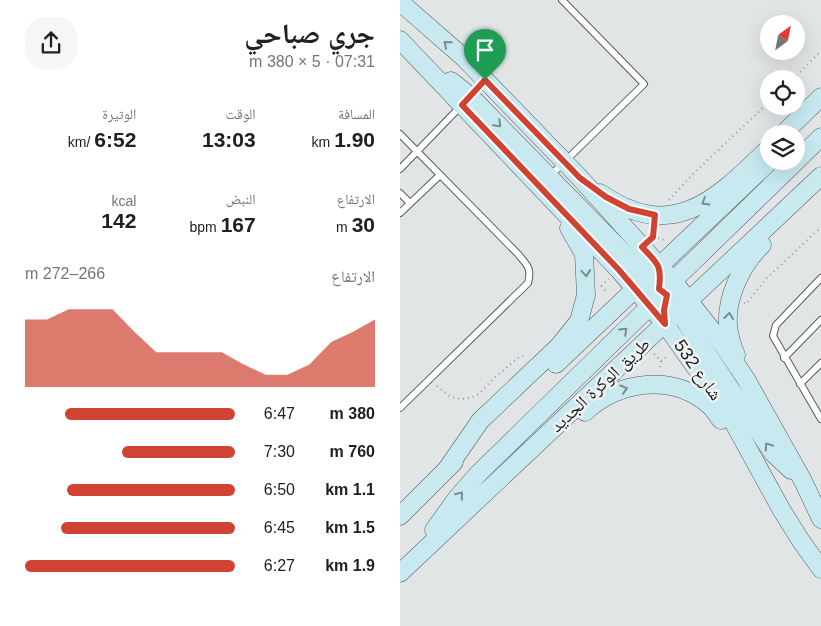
<!DOCTYPE html>
<html lang="ar">
<head>
<meta charset="utf-8">
<style>
	body { margin:0; font-family:Arial,"Noto Naskh Arabic",sans-serif; background:#f6f6f6; color:#202124; direction:rtl; height:100vh; display:flex; flex-direction:column; font-size:19px; white-space:nowrap }
	* { box-sizing:border-box; margin:0 }
	p { font-size:16px; color:#757577 }
	.icon { flex:none; width:28px; height:28px; fill:none; stroke:currentColor; stroke-width:2; stroke-linecap:round; stroke-linejoin:round }
	.map { position:relative; flex:1; overflow:hidden; direction:ltr }
	.drawer { display:flex; flex-direction:column; background:#fff; width:400px }
	.drawer>* { flex:none }
	.needle { width:32px; rotate:32deg }
	.controls { position:absolute; left:360px; top:15px; display:grid; gap:10px }
	.controls a { display:grid; place-items:center; width:45px; height:45px; border-radius:50%; background:#fff; box-shadow:0 5px 20px #0002; font-size:25px }
	.pin { position:absolute; display:grid; place-items:center; width:42px; height:42px; color:#fff; margin:-51px -21px; border-radius:50% 50% 50% 0; rotate:-45deg; box-shadow:0 0 5px #0007 }
	.pin .icon { rotate:45deg }
	.round { display:grid; place-items:center; flex:none; width:52px; height:52px; border-radius:20px; background:#f6f6f6 }
	.head { display:flex; align-items:center; justify-content:space-between; height:85px; padding:0 25px }
	h1 { font-size:28px; font-weight:800; line-height:38px }
	.stats { display:grid; grid-template-columns:repeat(3,1fr); gap:8px; height:85px; padding:5px 25px }
	.stats div { display:grid; align-content:center }
	.stats b { font-size:21px; font-weight:800 }
	.stats small { font-size:14px; font-weight:400 }
	.stats p { font-size:14px }
	.chart { height:140px; padding:10px 25px }
	.chart p { display:flex; justify-content:space-between }
	.chart svg { width:100%; height:90px; margin-top:5px; fill:#d04332; opacity:.7 }
	ul { padding:0 25px; list-style:none; font-size:16px }
	li { display:grid; grid-template-columns:80px 60px 1fr; align-items:center; height:38px }
	li i { height:12px; border-radius:6px; background:#d04332 }
	main { display:flex; flex:1; min-height:0 }
	.map>svg:first-child { display:block }
	.lines { fill:none; stroke-linecap:round; stroke-linejoin:round }
	.lane-casing { stroke:#585b5c; stroke-width:8 }
	.secondary-casing { stroke:#585b5c; stroke-width:19 }
	.path { stroke:#979a9b; stroke-width:2; stroke-dasharray:1 4; stroke-linecap:butt }
	.lane { stroke:#fff; stroke-width:6 }
	.secondary { stroke:#c7e9ef; stroke-width:18 }
	.oneway { stroke:#798c90 }
	.route-casing { stroke:#fff; stroke-width:10 }
	.route { stroke:#d04332; stroke-width:6 }
	.labels { text-anchor:middle; dominant-baseline:central; stroke-width:5; stroke-linejoin:round; paint-order:stroke }
	.street-label { font-size:18px; fill:#1a1b1b; stroke:#eef2f3 }
</style>
</head>
<body>
<main>
<div class="map">
<svg width="421" height="626" viewBox="0 0 421 626">
	<rect width="100%" height="100%" fill="#e1e5e6"/>
	<g class="lines">
		<defs>
			<g id="lane">
				<path d="M0,134L118,254C127,265 132,268 128,283L0,408"/>
				<polyline points="0,169 60,107"/>
				<polyline points="150,176 244,84 162,0"/>
				<polyline points="0,193 10,203"/>
				<polyline points="0,213 40,175"/>
				<polyline points="421,278 376,325 373,336 421,419"/>
				<polyline points="384,358 421,320"/>
				<polyline points="400,384 421,363"/>
			</g>
			<g id="secondary">
				<polyline points="0,2 63,57 180,178 273,281 318,338 346,379 403,481 421,519"/>
				<polyline points="0,40 219,270 265,324 330,416 381,509 401,541 421,569"/>
				<polyline points="51,81 70,96 255,285"/>
				<polyline points="383,134 421,97"/>
				<path d="M200,193C273,244 316,199 369,148"/>
				<polyline points="247,290 266,298 278,310 373,453 391,470"/>
				<polyline points="268,291 273,281 421,137"/>
				<path d="M336,355C332,346 329,336 328,325C326,297 342,264 362,245"/>
				<polyline points="156,364 370,161"/>
				<path d="M185,412C219,381 272,373 309,405C314,409 317,415 321,420"/>
				<polyline points="47,469 80,421 159,346 179,321 186,295 184,254 169,228"/>
				<polyline points="0,516 54,462"/>
				<polyline points="34,530 57,498 78,474 250,306 259,289 259,266"/>
				<polyline points="0,573 421,176"/>
			</g>
		</defs>
		<!-- lane casing -->
		<use href="#lane" class="lane-casing"/>
		<!-- secondary casing -->
		<use href="#secondary" class="secondary-casing"/>
		<!-- path -->
		<g class="path">
			<polyline points="393,79 421,51"/>
			<polyline points="269,200 293,174 369,102"/>
			<polyline points="253,237 265,240"/>
			<polyline points="201,286 208,293"/>
			<polyline points="201,286 209,279"/>
			<polyline points="344,303 346,304 365,280 421,227"/>
			<polyline points="254,354 261,361 260,371"/>
			<polyline points="261,361 269,355"/>
			<polyline points="37,386 51,397 61,399 70,398 79,394 93,379 119,357 127,355"/>
		</g>
		<!-- lane -->
		<use href="#lane" class="lane"/>
		<!-- secondary -->
		<use href="#secondary" class="secondary"/>
	</g>
	<!-- one-way arrows -->
	<defs><path id="oneway-chevron" d="M-2-3.5L2.5 0L-2 3.5" fill="none" stroke-width="1.6" stroke-linecap="round" stroke-linejoin="round" transform="scale(1.25)"/></defs>
	<g class="oneway">
		<use href="#oneway-chevron" transform="translate(47 44) rotate(-139)"/>
		<use href="#oneway-chevron" transform="translate(98 124) rotate(45)"/>
		<use href="#oneway-chevron" transform="translate(305 202) rotate(150)"/>
		<use href="#oneway-chevron" transform="translate(186 273) rotate(85)"/>
		<use href="#oneway-chevron" transform="translate(329 316) rotate(-83)"/>
		<use href="#oneway-chevron" transform="translate(224 331) rotate(-44)"/>
		<use href="#oneway-chevron" transform="translate(224 389) rotate(-17)"/>
		<use href="#oneway-chevron" transform="translate(368 446) rotate(-124)"/>
		<use href="#oneway-chevron" transform="translate(60 495) rotate(-51)"/>
	</g>
	<g class="lines">
		<defs>
			<path id="route" d="M85,80L180,178L206,197L229,209L255,215L253,237L242,247C258,264 262,265 259,289L267,295L264,310L265,324L219,270L62,105Z"/>
		</defs>
		<!-- route casing -->
		<use href="#route" class="route-casing"/>
		<!-- route -->
		<use href="#route" class="route"/>
	</g>
	<g class="labels">
		<!-- street labels -->
		<g class="street-label">
			<text transform="translate(298 370) rotate(55)">شارع 532</text>
			<text transform="translate(200 385) rotate(-43)">طريق الوكرة الجديد</text>
		</g>
	</g>
</svg>
<div class="controls">
<a><svg class="needle" viewBox="-14 -14 28 28"><path d="M0-13l5 13h-10z" fill="#e53935"/><path d="M0 13l5-13h-10z" fill="#757577"/></svg></a>
<a><svg class="icon" aria-label="locate" viewBox="0 0 24 24"><circle cx="12" cy="12" r="6"/><path d="M12 2v4M12 18v4M2 12h4M18 12h4"/></svg></a>
<a><svg class="icon" aria-label="layers" viewBox="0 0 24 24"><path d="M12 4l9 5-9 5-9-5zM3 14l9 5 9-5"/></svg></a>
</div>
<div class="pin" style="left:85px;top:80px;background:#1e9e55"><svg class="icon" aria-label="arrive" viewBox="0 0 24 24"><path d="M6 21V4h12l-3 4 3 4H6"/></svg></div>
</div>
<section class="drawer">
<div class="head"><div><h1>جري صباحي</h1><p>07:31 · 5 × 380 m</p></div><a class="round"><svg class="icon" aria-label="share" viewBox="0 0 24 24"><path d="M12 15V3M7 8l5-5 5 5M5 13v7h14v-7"/></svg></a></div>
<div class="stats">
<div><p>المسافة</p><b>1.90<small> km</small></b></div>
<div><p>الوقت</p><b>13:03</b></div>
<div><p>الوتيرة</p><b>6:52<small> /km</small></b></div>
</div>
<div class="stats">
<div><p>الارتفاع</p><b>30<small> m</small></b></div>
<div><p>النبض</p><b>167<small> bpm</small></b></div>
<div><p>kcal</p><b>142</b></div>
</div>
<div class="chart"><p><span>الارتفاع</span>266–272 m</p>
<svg viewBox="0 0 160 44" preserveAspectRatio="none"><path d="M0 44V11L10 11L20 6L30 6L40 6L50 17L60 27L70 27L80 27L90 27L100 33L110 38L120 38L130 33L140 22L150 17L160 11V44z"/></svg>
</div>
<ul>
<li><b>380 m</b>6:47<i style="width:81%"></i></li>
<li><b>760 m</b>7:30<i style="width:54%"></i></li>
<li><b>1.1 km</b>6:50<i style="width:80%"></i></li>
<li><b>1.5 km</b>6:45<i style="width:83%"></i></li>
<li><b>1.9 km</b>6:27<i style="width:100%"></i></li>
</ul>
</section>
</main>
</body>
</html>
